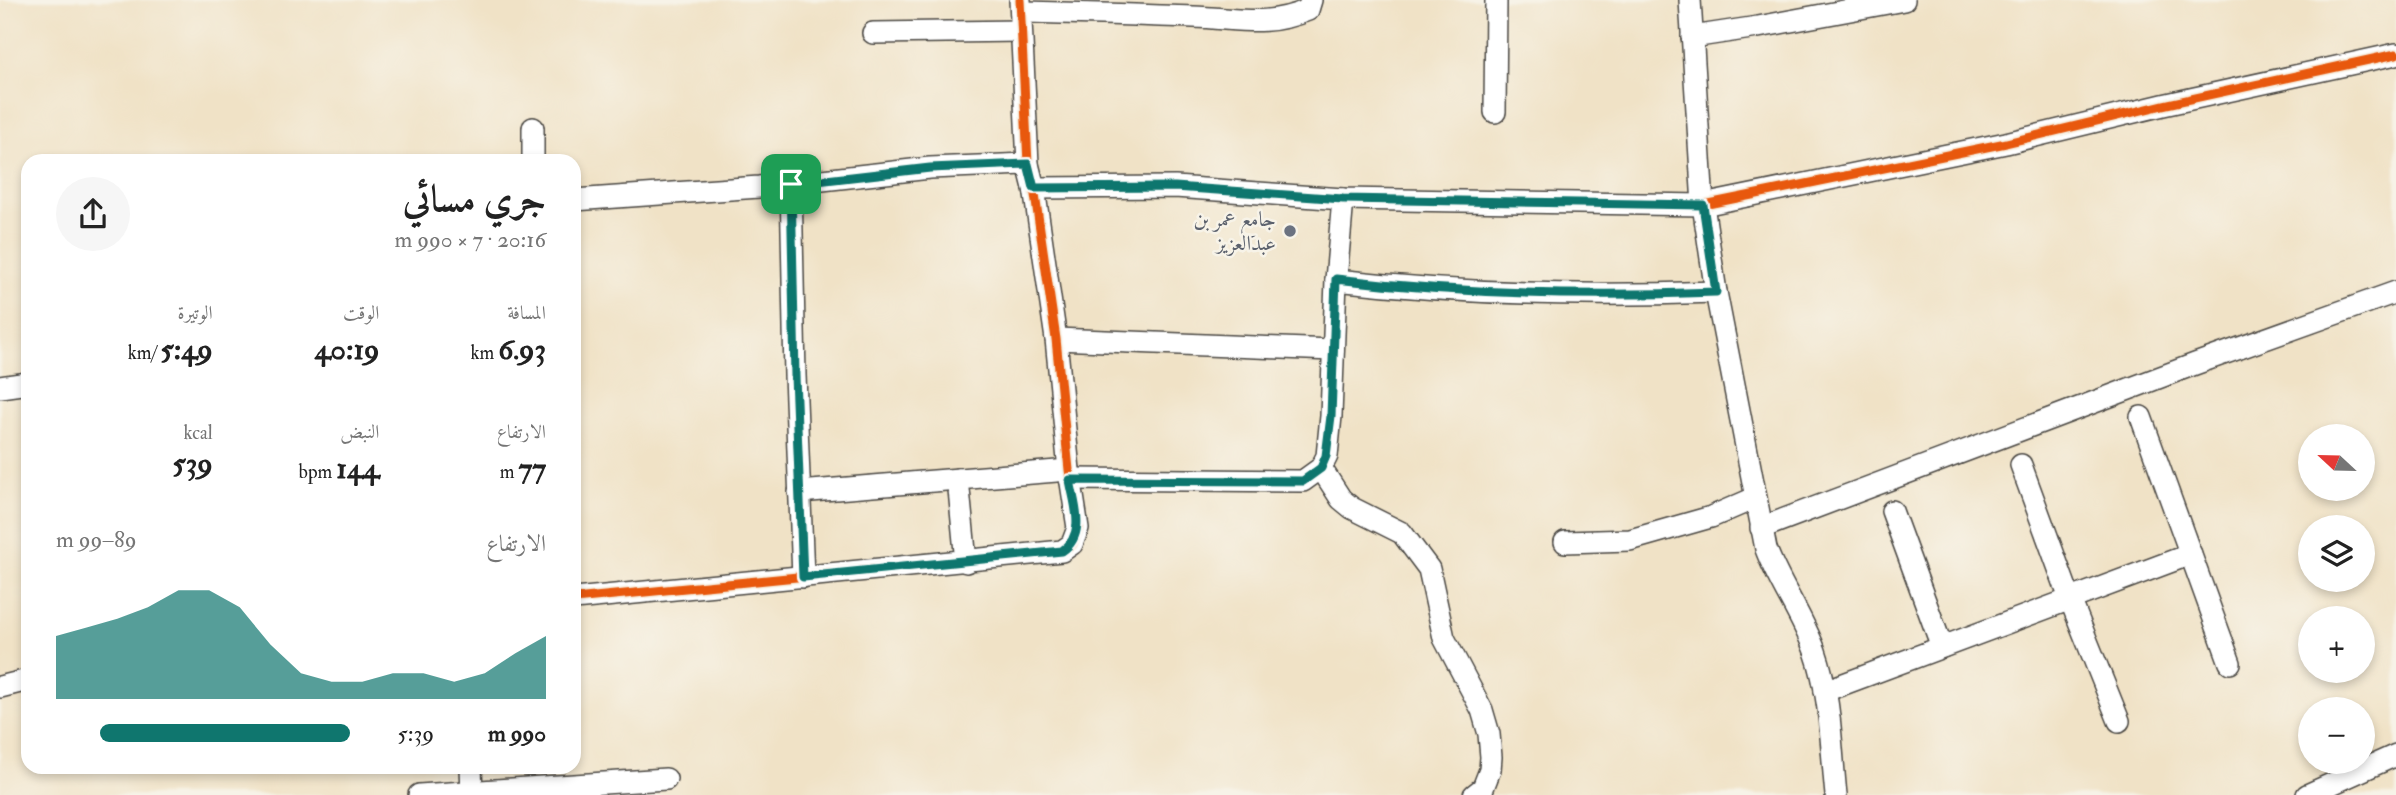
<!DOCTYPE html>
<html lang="ar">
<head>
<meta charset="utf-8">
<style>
	body { margin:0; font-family:"IM FELL Double Pica",Amiri,serif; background:#f6f6f6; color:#222; direction:rtl; height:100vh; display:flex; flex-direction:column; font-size:26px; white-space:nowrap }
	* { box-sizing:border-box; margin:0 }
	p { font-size:23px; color:#767676 }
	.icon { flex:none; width:38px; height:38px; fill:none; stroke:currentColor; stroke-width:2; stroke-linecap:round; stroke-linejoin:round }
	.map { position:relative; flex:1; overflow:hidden; direction:ltr }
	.panel { position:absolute; left:21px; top:154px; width:560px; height:620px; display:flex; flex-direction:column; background:#fff; border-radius:21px; box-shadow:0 4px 10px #0003; direction:rtl }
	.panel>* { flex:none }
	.needle { width:46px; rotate:292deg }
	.fabs { position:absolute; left:2298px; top:424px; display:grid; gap:14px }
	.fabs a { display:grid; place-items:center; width:77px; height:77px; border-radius:50%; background:#fff; box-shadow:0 4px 10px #0003; font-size:35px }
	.pin { position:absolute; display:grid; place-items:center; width:60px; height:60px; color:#fff; margin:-30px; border-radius:14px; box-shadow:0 4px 10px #0006 }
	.round { display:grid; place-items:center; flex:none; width:74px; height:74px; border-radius:37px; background:#f6f6f6 }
	.headline { display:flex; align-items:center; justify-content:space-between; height:119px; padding:0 35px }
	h1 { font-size:38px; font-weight:700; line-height:52px }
	.figures { display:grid; grid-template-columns:repeat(3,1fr); gap:10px; height:119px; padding:7px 35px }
	.figures div { display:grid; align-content:center }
	.figures b { font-size:30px; font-weight:700 }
	.figures small { font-size:19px; font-weight:400 }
	.figures p { font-size:19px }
	.chart { height:196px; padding:14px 35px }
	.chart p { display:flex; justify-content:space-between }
	.chart svg { width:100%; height:126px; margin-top:7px; fill:#0f766e; opacity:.7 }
	ul { padding:0 35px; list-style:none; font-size:23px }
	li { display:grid; grid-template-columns:112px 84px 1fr; align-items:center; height:52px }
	li i { height:18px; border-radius:9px; background:#0f766e }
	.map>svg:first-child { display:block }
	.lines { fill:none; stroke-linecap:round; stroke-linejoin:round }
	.street-casing { stroke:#494642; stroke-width:24 }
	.street { stroke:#fff; stroke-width:21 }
	.cycleway-casing { stroke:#f7f3e8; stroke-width:13 }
	.cycleway { stroke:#e8590c; stroke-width:9 }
	.route-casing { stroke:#fff; stroke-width:14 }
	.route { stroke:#0f766e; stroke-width:9 }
	.worship-dot { fill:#6b7280; stroke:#f7f3e8; stroke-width:2.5 }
	.labels { text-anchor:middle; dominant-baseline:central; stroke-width:5; stroke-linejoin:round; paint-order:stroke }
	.worship-label { font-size:21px; fill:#5b616d; stroke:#f7f3e8; text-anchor:end }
</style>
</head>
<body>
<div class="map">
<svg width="2396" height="795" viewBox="0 0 2396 795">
	<rect width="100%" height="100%" fill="#f7f3e8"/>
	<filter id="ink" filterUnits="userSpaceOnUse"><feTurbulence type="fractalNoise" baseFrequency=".0143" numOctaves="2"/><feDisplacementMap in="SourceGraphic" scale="14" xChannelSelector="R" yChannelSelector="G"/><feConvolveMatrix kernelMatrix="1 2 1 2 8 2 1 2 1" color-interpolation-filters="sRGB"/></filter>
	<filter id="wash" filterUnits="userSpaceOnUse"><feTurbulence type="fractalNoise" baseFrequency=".00686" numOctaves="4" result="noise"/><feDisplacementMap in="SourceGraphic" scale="28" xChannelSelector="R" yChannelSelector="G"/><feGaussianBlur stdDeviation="1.57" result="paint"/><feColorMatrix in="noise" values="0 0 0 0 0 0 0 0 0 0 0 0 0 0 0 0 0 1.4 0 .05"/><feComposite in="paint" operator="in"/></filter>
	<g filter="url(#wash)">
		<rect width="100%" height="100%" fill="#f0e2c6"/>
	</g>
	<g filter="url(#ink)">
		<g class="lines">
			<defs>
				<g id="street">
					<path d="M1690,0L1703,205L1716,292L1766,549C1779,584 1802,615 1815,651C1831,696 1831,748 1836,795"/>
					<path d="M1021,12C1078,13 1135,15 1193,17C1237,18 1265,28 1308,10L1311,0"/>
					<polyline points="873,33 1021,31"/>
					<polyline points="1692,37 1758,27 1904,0"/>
					<polyline points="1495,112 1496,0"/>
					<polyline points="533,161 533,128"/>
					<polyline points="791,184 795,375 803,577"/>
					<polyline points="1034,188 1175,187 1343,199 1703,205 2006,143 2163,105 2396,54"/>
					<polyline points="574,200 759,187 930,168 1028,164"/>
					<path d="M1336,280C1462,294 1590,297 1716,292"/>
					<polyline points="1056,339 1333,350"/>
					<polyline points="0,387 28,383"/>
					<polyline points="2141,417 2230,663"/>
					<polyline points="2021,465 2070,599 2119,721"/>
					<polyline points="1321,468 1341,499 1352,508 1402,533 1429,569 1444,638 1482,710 1489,734 1491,757 1490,770 1483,788 1474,795"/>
					<polyline points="958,479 966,562"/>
					<polyline points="1070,479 1303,481 1321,468 1327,456 1331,416 1336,280 1343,199"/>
					<polyline points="799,492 1069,470"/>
					<polyline points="1892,511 1942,647"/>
					<polyline points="1761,528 2195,364 2396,292"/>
					<polyline points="1565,542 1630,540 1711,517 1755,498"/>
					<polyline points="574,599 1062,551 1072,544 1078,528 1069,470 1056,339 1034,188 1028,164 1020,0"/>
					<polyline points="0,687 28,680"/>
					<polyline points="1825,691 2191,554"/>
					<polyline points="471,766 472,795"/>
					<polyline points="419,795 666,779"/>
					<polyline points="2307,795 2396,755"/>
				</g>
			</defs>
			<!-- street casing -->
			<use href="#street" class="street-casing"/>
			<!-- street -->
			<use href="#street" class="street"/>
			<defs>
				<g id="cycleway">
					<polyline points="1034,188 1175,187 1343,199 1703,205 2006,143 2163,105 2396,54"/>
					<polyline points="574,599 1062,551 1072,544 1078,528 1069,470 1056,339 1034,188 1028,164 1020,0"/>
				</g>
			</defs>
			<!-- cycleway casing -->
			<use href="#cycleway" class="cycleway-casing"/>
			<!-- cycleway -->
			<use href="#cycleway" class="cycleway"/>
		</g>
	</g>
	<g class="lines" filter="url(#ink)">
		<defs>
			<path id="route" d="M1028,164L1034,188L1175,187L1343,199L1703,205L1716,292C1590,297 1462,294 1336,279L1331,416L1326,456L1321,468L1303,481L1070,480C1074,504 1087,534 1062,551L803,577L795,376L791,184L930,168Z"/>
		</defs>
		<!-- route casing -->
		<use href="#route" class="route-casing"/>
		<!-- route -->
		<use href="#route" class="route"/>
	</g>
	<!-- markers -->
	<circle class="worship-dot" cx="1290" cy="231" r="7"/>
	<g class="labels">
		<!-- worship labels -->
		<g class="worship-label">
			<text x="1276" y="219">جامع عمر بن<tspan x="1276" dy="24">عبدالعزيز</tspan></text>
		</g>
	</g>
</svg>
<div class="fabs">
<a><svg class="needle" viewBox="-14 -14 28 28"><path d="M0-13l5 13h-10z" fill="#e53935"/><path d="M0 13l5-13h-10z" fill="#767676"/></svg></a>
<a><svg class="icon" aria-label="layers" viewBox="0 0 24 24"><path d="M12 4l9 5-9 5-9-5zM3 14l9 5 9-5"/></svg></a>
<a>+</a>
<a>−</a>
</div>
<div class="pin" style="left:791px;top:184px;background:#1e9e55"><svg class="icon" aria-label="arrive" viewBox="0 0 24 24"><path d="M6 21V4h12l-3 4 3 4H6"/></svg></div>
<section class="panel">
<div class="headline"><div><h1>جري مسائي</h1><p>20:16 · 7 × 990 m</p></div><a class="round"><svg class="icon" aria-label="share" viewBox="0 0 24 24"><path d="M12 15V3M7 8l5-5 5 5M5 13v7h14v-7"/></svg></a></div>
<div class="figures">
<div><p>المسافة</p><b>6.93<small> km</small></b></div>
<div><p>الوقت</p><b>40:19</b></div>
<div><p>الوتيرة</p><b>5:49<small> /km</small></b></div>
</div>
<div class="figures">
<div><p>الارتفاع</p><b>77<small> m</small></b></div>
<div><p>النبض</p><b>144<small> bpm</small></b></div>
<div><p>kcal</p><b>539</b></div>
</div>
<div class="chart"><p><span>الارتفاع</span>89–99 m</p>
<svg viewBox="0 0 160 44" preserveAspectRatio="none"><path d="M0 44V22L10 19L20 16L30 12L40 6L50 6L60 12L70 25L80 35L90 38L100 38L110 35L120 35L130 38L140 35L150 28L160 22V44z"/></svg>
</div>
<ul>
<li><b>990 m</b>5:39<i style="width:85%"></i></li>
</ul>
</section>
</div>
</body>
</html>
